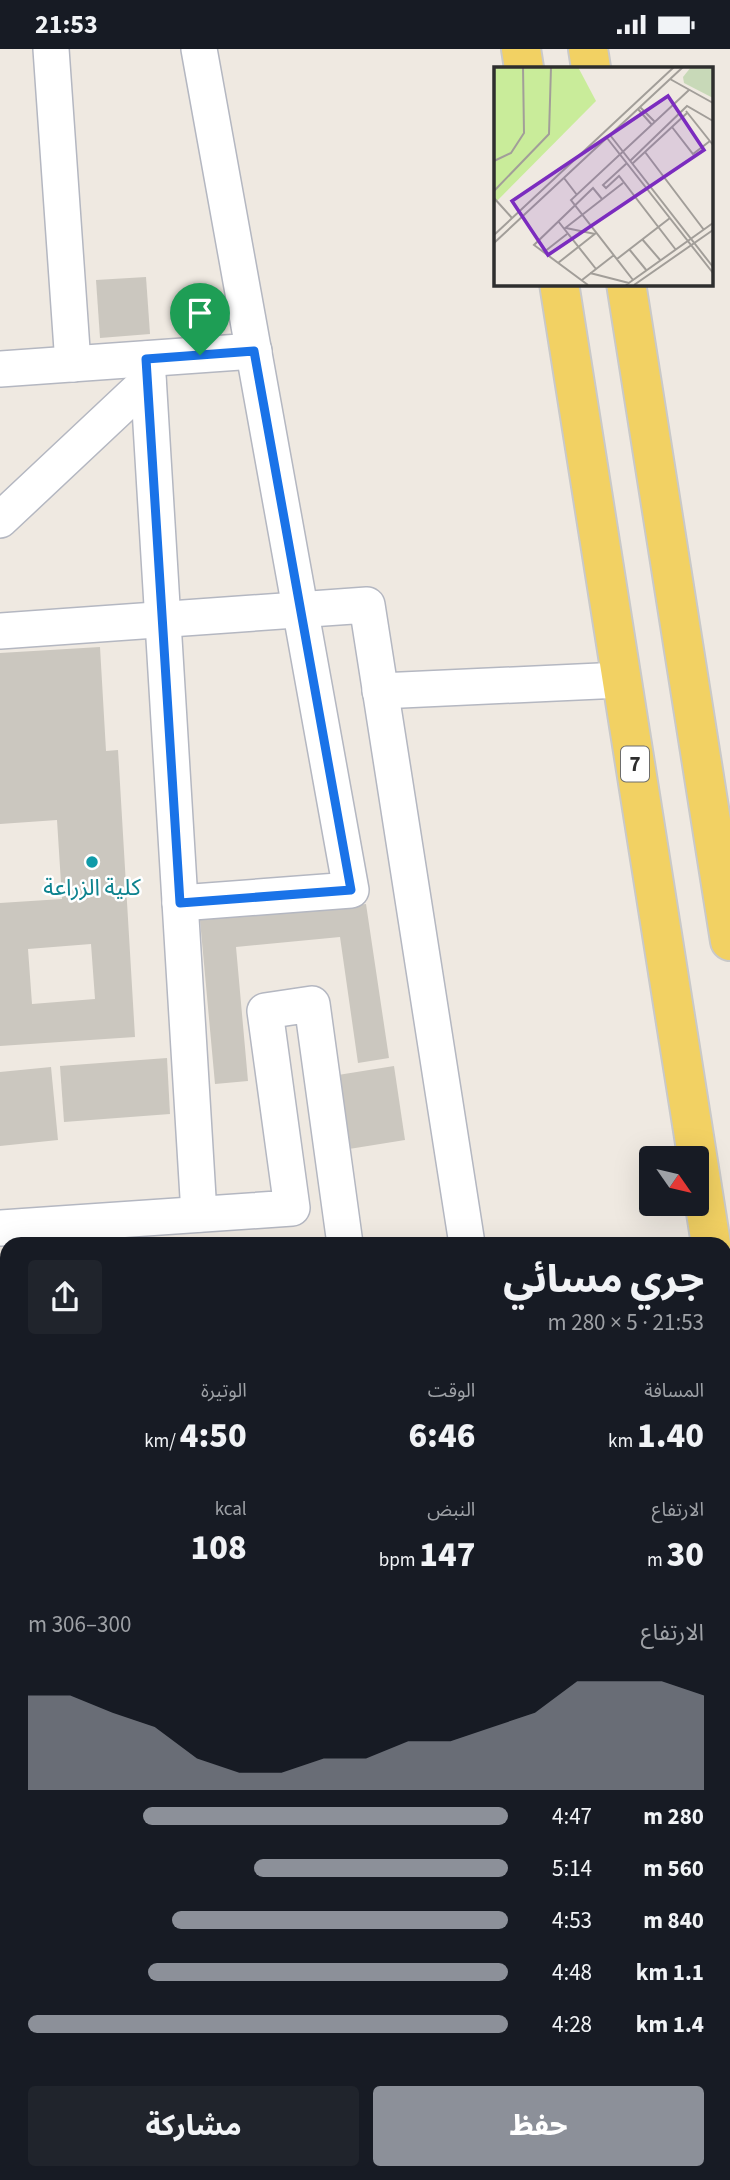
<!DOCTYPE html>
<html lang="ar">
<head>
<meta charset="utf-8">
<style>
	body { margin:0; font-family:"Source Sans 3","Noto Sans Arabic",sans-serif; background:#20242c; color:#f1f3f6; direction:rtl; height:100vh; display:flex; flex-direction:column; font-size:26px; white-space:nowrap }
	* { box-sizing:border-box; margin:0 }
	p { font-size:23px; color:#9ea1a6 }
	.icon { flex:none; width:38px; height:38px; fill:none; stroke:currentColor; stroke-width:2; stroke-linecap:round; stroke-linejoin:round }
	.map { position:relative; flex:1; overflow:hidden; direction:ltr }
	.details { position:absolute; left:0px; top:1188px; width:732px; height:943px; display:flex; flex-direction:column; background:#171b24; border-radius:21px 21px 0 0; box-shadow:0 7px 28px #0002; direction:rtl }
	.details>* { flex:none }
	.needle { width:46px; rotate:124deg }
	.buttons { position:absolute; left:639px; top:1097px; display:grid; gap:14px }
	.buttons a { display:grid; place-items:center; width:70px; height:70px; border-radius:7px; background:#171b24; box-shadow:0 7px 28px #0002; font-size:35px }
	.pin { position:absolute; display:grid; place-items:center; width:60px; height:60px; color:#fff; margin:-72px -30px; border-radius:50% 50% 50% 0; rotate:-45deg; box-shadow:0 0 7px #0007 }
	.pin .icon { rotate:45deg }
	.round { display:grid; place-items:center; flex:none; width:74px; height:74px; border-radius:7px; background:#20242c }
	.head { display:flex; align-items:center; justify-content:space-between; height:119px; padding:0 28px }
	h1 { font-size:38px; font-weight:800; line-height:52px }
	.metrics { display:grid; grid-template-columns:repeat(3,1fr); gap:10px; height:119px; padding:7px 28px }
	.metrics div { display:grid; align-content:center }
	.metrics b { font-size:35px; font-weight:800 }
	.metrics small { font-size:19px; font-weight:400 }
	.metrics p { font-size:19px }
	.chart { height:196px; padding:14px 28px }
	.chart p { display:flex; justify-content:space-between }
	.chart svg { width:100%; height:126px; margin-top:7px; fill:#8c9099; opacity:.7 }
	.button { display:flex; gap:14px; margin-top:auto; padding:14px 28px }
	.button a { flex:1; height:80px; border-radius:7px; background:#8c9099; color:#fff; font-size:28px; font-weight:800; line-height:80px; text-align:center }
	.button a+a { background:#20242c; color:#f1f3f6 }
	ul { padding:0 28px; list-style:none; font-size:23px }
	li { display:grid; grid-template-columns:112px 84px 1fr; align-items:center; height:52px }
	li i { height:18px; border-radius:9px; background:#8c9099 }
	.status { display:flex; justify-content:space-between; align-items:center; height:49px; padding:0 35px; background:#171b24; direction:ltr }
	.status svg { height:19px; fill:currentColor }
	.map>svg:first-child { display:block }
	.building { fill:#cbc7bf; fill-rule:evenodd }
	.lines { fill:none; stroke-linecap:round; stroke-linejoin:round }
	.minor-casing { stroke:#b4b7c1; stroke-width:38 }
	.major-casing { stroke:#c9c9c9; stroke-width:42 }
	.minor { stroke:#fff; stroke-width:35 }
	.major { stroke:#f2d163; stroke-width:38 }
	.route-casing { stroke:#fff; stroke-width:14 }
	.route { stroke:#1a73e8; stroke-width:9 }
	.culture-dot { fill:#0f9aa8; stroke:#fff; stroke-width:2.5 }
	.labels { text-anchor:middle; dominant-baseline:central; stroke-width:5; stroke-linejoin:round; paint-order:stroke }
	.shield { fill:#fff; stroke:#6d6d6d; stroke-width:2 }
	.shield-label { font-size:21px; font-weight:bold; fill:#2e2e2e }
	.culture-label { font-size:23px; fill:#0d838f; stroke:#fff }
	.inset-road { fill:none; stroke:#a29e99; stroke-width:2 }
	.view { fill:#7b2cbf; fill-opacity:0.15; stroke:#7b2cbf; stroke-width:3.5 }
	.inset-edge { fill:none; stroke:#2e2e2e; stroke-width:3.5 }
</style>
</head>
<body>
<div class="status"><b>21:53</b><svg viewBox="0 0 49 12"><path d="M0 12V9h3v3zM5 12V6h3v6zM10 12V3h3v9zM15 12V0h3v12zM26 1h20v11H26zM47 4h2v5h-2z"/></svg></div>
<div class="map">
<svg width="730" height="2131" viewBox="0 0 730 2131">
	<rect width="100%" height="100%" fill="#efe9e1"/>
	<!-- building -->
	<g class="building">
		<polygon points="146,228 150,285 100,289 96,231"/>
		<path d="M100,598L106,702L118,701L135,988L0,997V854L62,850L57,771L0,775V604ZM91,895L95,950L32,955L28,900Z"/>
		<polygon points="366,855 389,1009 358,1014 340,888 236,898 248,1032 215,1035 200,871"/>
		<polygon points="167,1009 170,1065 64,1073 60,1017"/>
		<polygon points="394,1017 405,1091 349,1100 338,1026"/>
		<polygon points="51,1018 58,1091 0,1097 0,1023"/>
		<polygon points="7,1633 7,1959 0,1960 0,1634"/>
		<polygon points="0,1985 2,1985 7,2068 7,2090 0,2091"/>
	</g>
	<g class="lines">
		<defs>
			<g id="minor">
				<polyline points="51,0 73,315"/>
				<polyline points="147,310 199,1165"/>
				<polyline points="0,320 254,302"/>
				<polyline points="0,471 148,332"/>
				<polyline points="0,582 367,556 467,1195"/>
				<polyline points="380,642 621,631"/>
				<polyline points="180,854 351,841 199,0"/>
				<polyline points="0,1179 292,1159 265,962 312,955 345,1195"/>
				<polyline points="0,1341 7,1341"/>
				<polyline points="0,1388 7,1387"/>
				<polyline points="0,1577 7,1577"/>
				<polyline points="724,1775 730,1775"/>
				<polyline points="724,1817 730,1816"/>
				<polyline points="35,2124 36,2131"/>
				<polyline points="440,2124 441,2131"/>
				<polyline points="497,2124 499,2131"/>
				<polyline points="613,2124 614,2131"/>
			</g>
			<g id="major">
				<polyline points="521,0 524,19"/>
				<polyline points="588,0 591,19"/>
				<polyline points="559,234 711,1195"/>
				<polyline points="626,234 730,892"/>
				<polyline points="724,1281 730,1330"/>
			</g>
		</defs>
		<!-- minor casing -->
		<use href="#minor" class="minor-casing"/>
		<!-- major casing -->
		<use href="#major" class="major-casing"/>
		<!-- minor -->
		<use href="#minor" class="minor"/>
		<!-- major -->
		<use href="#major" class="major"/>
	</g>
	<g class="lines">
		<defs>
			<polygon id="route" points="254,302 351,841 180,854 146,310"/>
		</defs>
		<!-- route casing -->
		<use href="#route" class="route-casing"/>
		<!-- route -->
		<use href="#route" class="route"/>
	</g>
	<!-- markers -->
	<circle class="culture-dot" cx="92" cy="813" r="7"/>
	<g class="labels">
		<!-- shield labels -->
		<rect class="shield" x="621" y="697.5" width="28" height="35" rx="5"/>
		<g class="shield-label">
			<text x="635" y="715">7</text>
		</g>
		<!-- culture labels -->
		<g class="culture-label">
			<text x="92" y="838">كلية الزراعة</text>
		</g>
	</g>
	<!-- overview -->
	<g transform="translate(494 18)">
		<rect width="219" height="219" fill="#efe9e1"/>
		<path d="M197,0H219V31L190,16L189,10Z" fill="#c8d9b8"/>
		<path d="M0,0H84L102,34L0,137Z" fill="#c9ec9a"/>
		<path class="inset-road" d="M176,12L219,36M146,40L161,55M144,42L158,58M192,44L219,78M178,60L199,87L216,74M116,68L219,200M113,71L219,206M151,85L210,163M0,94L17,86L30,66L29,0M136,94L193,39L219,54M133,96L109,118L112,121L125,109L182,183M138,97L193,46M70,111L83,128M0,124L55,67L57,0M0,131L18,151M64,154L102,202M72,161L101,167M70,162L129,116M0,168L180,0M148,172L167,194M0,176L189,0M135,182L153,204M50,185L73,167M123,192L176,151M64,196L102,166M96,206L135,216M88,213L120,188M139,213L77,133L195,23M94,218L40,178L99,121L108,132M132,218L219,156M140,218L219,163"/>
		<path class="view" d="M174,29L210,83L54,188L18,134Z"/>
		<rect width="219" height="219" class="inset-edge"/>
	</g>
</svg>
<div class="buttons">
<a><svg class="needle" viewBox="-14 -14 28 28"><path d="M0-13l5 13h-10z" fill="#e53935"/><path d="M0 13l5-13h-10z" fill="#9ea1a6"/></svg></a>
</div>
<div class="pin" style="left:200px;top:306px;background:#1e9e55"><svg class="icon" aria-label="arrive" viewBox="0 0 24 24"><path d="M6 21V4h12l-3 4 3 4H6"/></svg></div>
<section class="details">
<div class="head"><div><h1>جري مسائي</h1><p>21:53 · 5 × 280 m</p></div><a class="round"><svg class="icon" aria-label="share" viewBox="0 0 24 24"><path d="M12 15V3M7 8l5-5 5 5M5 13v7h14v-7"/></svg></a></div>
<div class="metrics">
<div><p>المسافة</p><b>1.40<small> km</small></b></div>
<div><p>الوقت</p><b>6:46</b></div>
<div><p>الوتيرة</p><b>4:50<small> /km</small></b></div>
</div>
<div class="metrics">
<div><p>الارتفاع</p><b>30<small> m</small></b></div>
<div><p>النبض</p><b>147<small> bpm</small></b></div>
<div><p>kcal</p><b>108</b></div>
</div>
<div class="chart"><p><span>الارتفاع</span>300–306 m</p>
<svg viewBox="0 0 160 44" preserveAspectRatio="none"><path d="M0 44V11L10 11L20 17L30 22L40 33L50 38L60 38L70 33L80 33L90 27L100 27L110 22L120 17L130 6L140 6L150 6L160 11V44z"/></svg>
</div>
<ul>
<li><b>280 m</b>4:47<i style="width:76%"></i></li>
<li><b>560 m</b>5:14<i style="width:53%"></i></li>
<li><b>840 m</b>4:53<i style="width:70%"></i></li>
<li><b>1.1 km</b>4:48<i style="width:75%"></i></li>
<li><b>1.4 km</b>4:28<i style="width:100%"></i></li>
</ul>
<div class="button"><a>حفظ</a><a>مشاركة</a></div>
</section>
</div>
</body>
</html>
